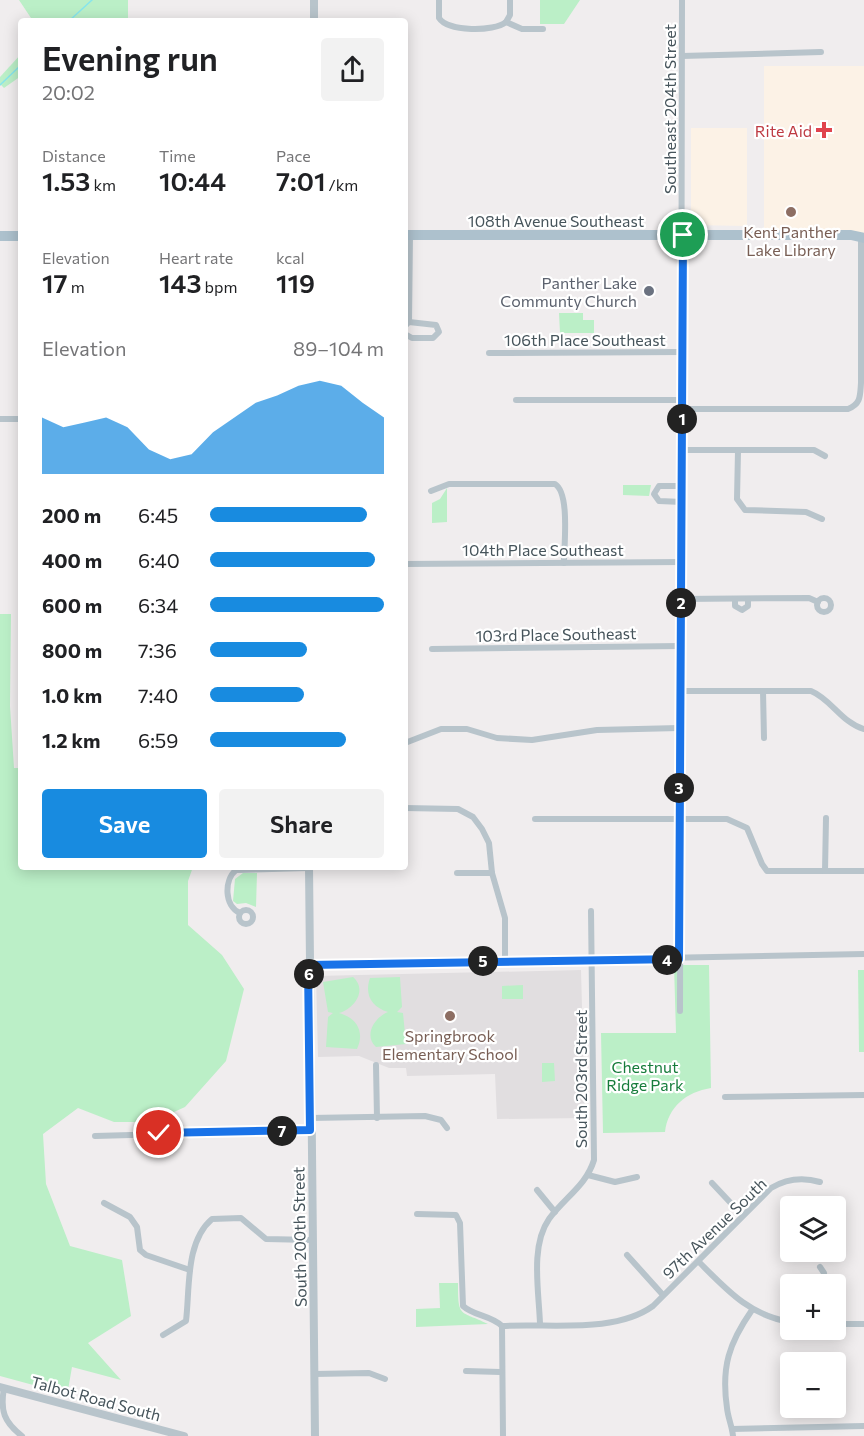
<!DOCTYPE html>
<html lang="en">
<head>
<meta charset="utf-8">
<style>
	body { margin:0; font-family:Commissioner,sans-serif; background:#f2f2f2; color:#202124; height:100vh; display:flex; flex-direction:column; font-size:22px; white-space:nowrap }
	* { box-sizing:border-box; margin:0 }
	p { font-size:20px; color:#757577 }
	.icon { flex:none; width:33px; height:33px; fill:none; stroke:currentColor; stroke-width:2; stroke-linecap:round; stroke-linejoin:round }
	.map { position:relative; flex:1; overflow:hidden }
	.sheet { position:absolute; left:18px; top:18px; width:390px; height:852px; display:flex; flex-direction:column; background:#fff; border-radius:6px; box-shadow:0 3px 15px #0003 }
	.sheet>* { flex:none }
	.buttons { position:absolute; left:780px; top:1196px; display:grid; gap:12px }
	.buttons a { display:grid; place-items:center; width:66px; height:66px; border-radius:6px; background:#fff; box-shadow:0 3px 15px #0003; font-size:30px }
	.pin { position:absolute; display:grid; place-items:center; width:51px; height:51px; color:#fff; margin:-26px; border:3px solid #fff; border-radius:50%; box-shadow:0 2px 6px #0007 }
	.km { position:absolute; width:30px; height:30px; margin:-15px; border-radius:50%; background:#222; color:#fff; font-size:16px; line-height:30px; text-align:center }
	.round { display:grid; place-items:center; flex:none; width:63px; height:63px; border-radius:6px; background:#f2f2f2 }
	.head { display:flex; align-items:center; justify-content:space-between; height:102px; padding:0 24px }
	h1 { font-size:33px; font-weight:600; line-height:45px }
	.figures { display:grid; grid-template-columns:repeat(3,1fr); gap:9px; height:102px; padding:6px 24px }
	.figures div { display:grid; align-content:center }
	.figures b { font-size:26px; font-weight:600 }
	.figures small { font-size:16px; font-weight:400 }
	.figures p { font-size:16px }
	.chart { height:168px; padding:12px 24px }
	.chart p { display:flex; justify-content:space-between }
	.chart svg { width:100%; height:108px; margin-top:6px; fill:#188be0; opacity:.7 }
	.button { display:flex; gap:12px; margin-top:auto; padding:12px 24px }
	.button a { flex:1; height:69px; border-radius:6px; background:#188be0; color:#fff; font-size:24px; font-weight:600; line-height:69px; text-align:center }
	.button a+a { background:#f2f2f2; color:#202124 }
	ul { padding:0 24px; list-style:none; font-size:20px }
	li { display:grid; grid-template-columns:96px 72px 1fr; align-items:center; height:45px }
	li i { height:15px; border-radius:8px; background:#188be0 }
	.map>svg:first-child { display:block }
	.commercial { fill:#fcf2e6 }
	.education { fill:#e1dee0 }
	.green { fill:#bbefc7 }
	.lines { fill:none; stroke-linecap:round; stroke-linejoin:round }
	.stream { stroke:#87e5ec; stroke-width:1.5 }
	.minor { stroke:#b8c4cb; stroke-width:6 }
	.tertiary { stroke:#b8c4cb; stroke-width:8 }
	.primary { stroke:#adc1cd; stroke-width:10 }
	.route-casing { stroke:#fff; stroke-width:12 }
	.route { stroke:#1a73e8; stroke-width:8 }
	.health-dot { fill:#e0444e; stroke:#fff; stroke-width:2 }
	.education-dot { fill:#8d6e63; stroke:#fff; stroke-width:2 }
	.worship-dot { fill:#6b7280; stroke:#fff; stroke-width:2 }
	.labels { text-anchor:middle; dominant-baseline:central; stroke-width:4.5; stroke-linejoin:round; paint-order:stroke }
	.street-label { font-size:16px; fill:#46545b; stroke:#fff }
	.health-label { font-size:16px; fill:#be3a42; stroke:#fff; text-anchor:end }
	.education-label { font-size:16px; fill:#785e54; stroke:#fff }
	.worship-label { font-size:16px; fill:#5b616d; stroke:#fff; text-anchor:end }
	.park-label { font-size:16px; fill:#167c3b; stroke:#fff }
</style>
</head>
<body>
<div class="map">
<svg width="864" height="1436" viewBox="0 0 864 1436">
	<rect width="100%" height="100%" fill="#f0edee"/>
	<!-- commercial -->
	<g class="commercial">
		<rect x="764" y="66" width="100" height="169"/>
		<polygon points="691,128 747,128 747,226 691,225"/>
	</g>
	<!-- education -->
	<polygon class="education" points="581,970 585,1118 497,1119 495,1074 407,1076 406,1068 389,1068 359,1056 318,1057 316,976"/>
	<!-- green -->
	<g class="green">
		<polygon points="19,0 128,0 128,21 33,21"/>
		<polygon points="540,0 580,0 564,24 540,24"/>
		<polygon points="21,54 21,76 4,88 0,84 0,77"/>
		<polygon points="559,313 583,313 583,320 594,320 594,333 560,333"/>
		<polygon points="623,485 651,485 649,496 623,495"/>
		<polygon points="447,488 447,522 432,523 432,503 440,499"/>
		<polygon points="0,614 11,614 10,706 14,768 21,768 21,867 193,867 188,881 188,925 222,955 244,989 226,1061 185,1107 152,1122 114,1122 78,1108 43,1134 46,1184 70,1246 122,1260 131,1316 88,1343 121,1380 72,1367 68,1390 59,1392 0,1376"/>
		<polygon points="243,873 257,873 256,907 246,903 237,904 233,901 235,879"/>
		<path d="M674,965H709L711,1088C686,1092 668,1107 665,1132L603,1133L601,1033H676Z"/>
		<polygon points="858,970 864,970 864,1052 859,1052"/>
		<path d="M353,977C368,990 354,1009 339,1013C357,1018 365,1032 357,1049L326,1047L328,1017L333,1013L328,1012L323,982Z"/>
		<path d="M400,977L402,1007L397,1012L403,1013L406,1044L376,1047C363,1035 375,1017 388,1012C372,1007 364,995 370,978Z"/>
		<polygon points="523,985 523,999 502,999 502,986"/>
		<polygon points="542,1063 554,1063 555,1081 542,1082"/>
		<path d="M439,1283H458C458,1319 460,1310 488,1324L416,1327V1309L440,1308Z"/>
	</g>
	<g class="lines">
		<!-- stream -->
		<g class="stream">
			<polyline points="69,21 92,0"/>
			<polyline points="0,85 21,65"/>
		</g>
		<!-- minor -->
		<g class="minor">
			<path d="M439,0V18C448,32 494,32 506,22L522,29H543"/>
			<polyline points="506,22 510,15 510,0"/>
			<polyline points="682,56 821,52"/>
			<polyline points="409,322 410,235"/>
			<polyline points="405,326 409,322 436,325 439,332 433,338 412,338 405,334"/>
			<polyline points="489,353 682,352"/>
			<polyline points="516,400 682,400"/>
			<path d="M682,409H848C861,404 860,396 861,383V238"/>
			<polyline points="0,419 21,419"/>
			<polyline points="682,450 814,450 825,456"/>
			<polyline points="738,451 737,499 745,510 806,512 822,519"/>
			<polyline points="682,486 659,486 654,494 659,501 682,502"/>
			<path d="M431,491L449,484H555C570,493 564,545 564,563"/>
			<polyline points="405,564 682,562"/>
			<circle cx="824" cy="605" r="7"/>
			<polyline points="681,599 809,598 818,602"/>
			<polyline points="735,599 735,606 742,610 748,606 748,599"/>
			<polyline points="432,649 681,646"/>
			<path d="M680,691H811C831,699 842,723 864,729"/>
			<polyline points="763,691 764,738"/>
			<polyline points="405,743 441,729 467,729 497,738 532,740 597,730 679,728"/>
			<polyline points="405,808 458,809 473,817 482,829 489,843 492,873 505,918 505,961"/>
			<polyline points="535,819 727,819 747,828 762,864 767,871 864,871"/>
			<polyline points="825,871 826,818"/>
			<polyline points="457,873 492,873"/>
			<circle cx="246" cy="917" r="7"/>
			<path d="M240,913C224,906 224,880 236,870L309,868"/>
			<polyline points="308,965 864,954"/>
			<polyline points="680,1011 682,0"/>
			<polyline points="376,1065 377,1118"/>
			<polyline points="725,1097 864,1095"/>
			<polyline points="310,1118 425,1116 441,1120 447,1128"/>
			<polyline points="95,1136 310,1130"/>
			<polyline points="588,1175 615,1182 637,1177"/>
			<polyline points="712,1183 742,1215"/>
			<polyline points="537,1190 555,1212"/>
			<polyline points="104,1203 130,1217 137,1227 140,1250 146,1255 190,1270"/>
			<path d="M417,1214L456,1215L460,1223L463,1306C474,1316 490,1315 502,1326"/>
			<polyline points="627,1255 663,1295"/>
			<path d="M699,1262C727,1290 749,1315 790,1322"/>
			<polyline points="820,1267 824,1273 825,1284"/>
			<path d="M540,1324C539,1292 530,1246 549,1219C565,1197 586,1186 594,1160L591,911"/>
			<polyline points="836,1324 864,1324"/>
			<path d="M502,1326C550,1323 614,1334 653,1306L771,1188C786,1179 803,1177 820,1182"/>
			<polyline points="502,1326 503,1436"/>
			<path d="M163,1335L186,1321C190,1289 185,1242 212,1219L241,1218L266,1239L312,1240"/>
			<polyline points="466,1371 500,1372"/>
			<polyline points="314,1374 369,1373 385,1379"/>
			<path d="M4,1388C0,1411 4,1422 22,1436"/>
			<polyline points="732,1429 864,1426"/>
			<path d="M733,1436C732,1426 728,1418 727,1408C721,1367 729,1343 752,1310"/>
		</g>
		<!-- tertiary -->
		<g class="tertiary">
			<polyline points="314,0 314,21"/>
			<polyline points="309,867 315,1436"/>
			<polyline points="0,1387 184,1436"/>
		</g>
		<!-- primary -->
		<g class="primary">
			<polyline points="405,235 851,235 864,238"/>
			<polyline points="0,236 21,236"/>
		</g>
	</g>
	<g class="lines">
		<defs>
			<polyline id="route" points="159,1133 310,1130 308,965 679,959 683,235"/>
		</defs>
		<!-- route casing -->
		<use href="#route" class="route-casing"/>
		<!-- route -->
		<use href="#route" class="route"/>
	</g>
	<!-- markers -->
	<path class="health-dot" d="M821 121h6v6h6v6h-6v6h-6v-6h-6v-6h6z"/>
	<g class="education-dot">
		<circle cx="791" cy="212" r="6"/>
		<circle cx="450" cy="1016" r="6"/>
	</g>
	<circle class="worship-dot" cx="649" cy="291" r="6"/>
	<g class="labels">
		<!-- street labels -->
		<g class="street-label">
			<text transform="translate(669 109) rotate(-90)">Southeast 204th Street</text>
			<text x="556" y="220">108th Avenue Southeast</text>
			<text x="585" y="339">106th Place Southeast</text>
			<text x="543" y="549">104th Place Southeast</text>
			<text transform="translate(556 634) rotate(-1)">103rd Place Southeast</text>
			<text transform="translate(580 1079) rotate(-90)">South 203rd Street</text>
			<text transform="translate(714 1228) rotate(-44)">97th Avenue South</text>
			<text transform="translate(299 1237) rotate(-91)">South 200th Street</text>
			<text transform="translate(96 1398) rotate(15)">Talbot Road South</text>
		</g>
		<!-- health labels -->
		<g class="health-label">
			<text x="812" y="130">Rite Aid</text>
		</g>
		<!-- education labels -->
		<g class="education-label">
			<text x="791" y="231">Kent Panther<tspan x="791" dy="18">Lake Library</tspan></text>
			<text x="450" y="1035">Springbrook<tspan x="450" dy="18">Elementary School</tspan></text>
		</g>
		<!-- worship labels -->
		<g class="worship-label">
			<text x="637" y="282">Panther Lake<tspan x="637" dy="18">Communty Church</tspan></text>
		</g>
		<!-- park labels -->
		<g class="park-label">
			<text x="645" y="1066">Chestnut<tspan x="645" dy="18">Ridge Park</tspan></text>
		</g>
	</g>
</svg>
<div class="buttons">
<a><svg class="icon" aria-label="layers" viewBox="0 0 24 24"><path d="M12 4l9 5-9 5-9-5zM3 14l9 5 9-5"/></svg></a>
<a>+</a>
<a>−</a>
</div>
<div class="pin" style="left:683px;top:235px;background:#1e9e55"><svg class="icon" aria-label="arrive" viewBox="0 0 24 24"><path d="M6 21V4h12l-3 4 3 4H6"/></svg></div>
<div class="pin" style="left:159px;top:1133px;background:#d93025"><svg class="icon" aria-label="check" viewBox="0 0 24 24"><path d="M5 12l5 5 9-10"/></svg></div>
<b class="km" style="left:682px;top:419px">1</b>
<b class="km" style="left:681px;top:603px">2</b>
<b class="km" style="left:679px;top:788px">3</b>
<b class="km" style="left:667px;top:960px">4</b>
<b class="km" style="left:483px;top:961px">5</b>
<b class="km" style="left:309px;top:974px">6</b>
<b class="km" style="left:282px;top:1131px">7</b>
<section class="sheet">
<div class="head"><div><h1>Evening run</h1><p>20:02</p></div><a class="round"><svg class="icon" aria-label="share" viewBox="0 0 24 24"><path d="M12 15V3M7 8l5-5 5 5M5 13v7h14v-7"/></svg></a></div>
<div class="figures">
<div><p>Distance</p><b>1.53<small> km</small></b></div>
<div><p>Time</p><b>10:44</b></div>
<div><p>Pace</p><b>7:01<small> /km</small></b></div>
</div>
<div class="figures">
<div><p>Elevation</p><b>17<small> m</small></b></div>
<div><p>Heart rate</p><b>143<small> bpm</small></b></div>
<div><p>kcal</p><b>119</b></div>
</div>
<div class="chart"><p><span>Elevation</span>89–104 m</p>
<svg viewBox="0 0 160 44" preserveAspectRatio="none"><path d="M0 44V21L10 25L20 23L30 21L40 25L50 34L60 38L70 36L80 27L90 21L100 15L110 12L120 8L130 6L140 8L150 15L160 21V44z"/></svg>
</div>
<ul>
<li><b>200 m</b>6:45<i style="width:90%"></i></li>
<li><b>400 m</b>6:40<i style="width:95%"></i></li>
<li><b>600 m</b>6:34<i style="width:100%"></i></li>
<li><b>800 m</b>7:36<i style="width:56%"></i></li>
<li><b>1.0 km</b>7:40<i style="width:54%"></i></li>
<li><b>1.2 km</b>6:59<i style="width:78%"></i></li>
</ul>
<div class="button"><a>Save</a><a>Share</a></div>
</section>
</div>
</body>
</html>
